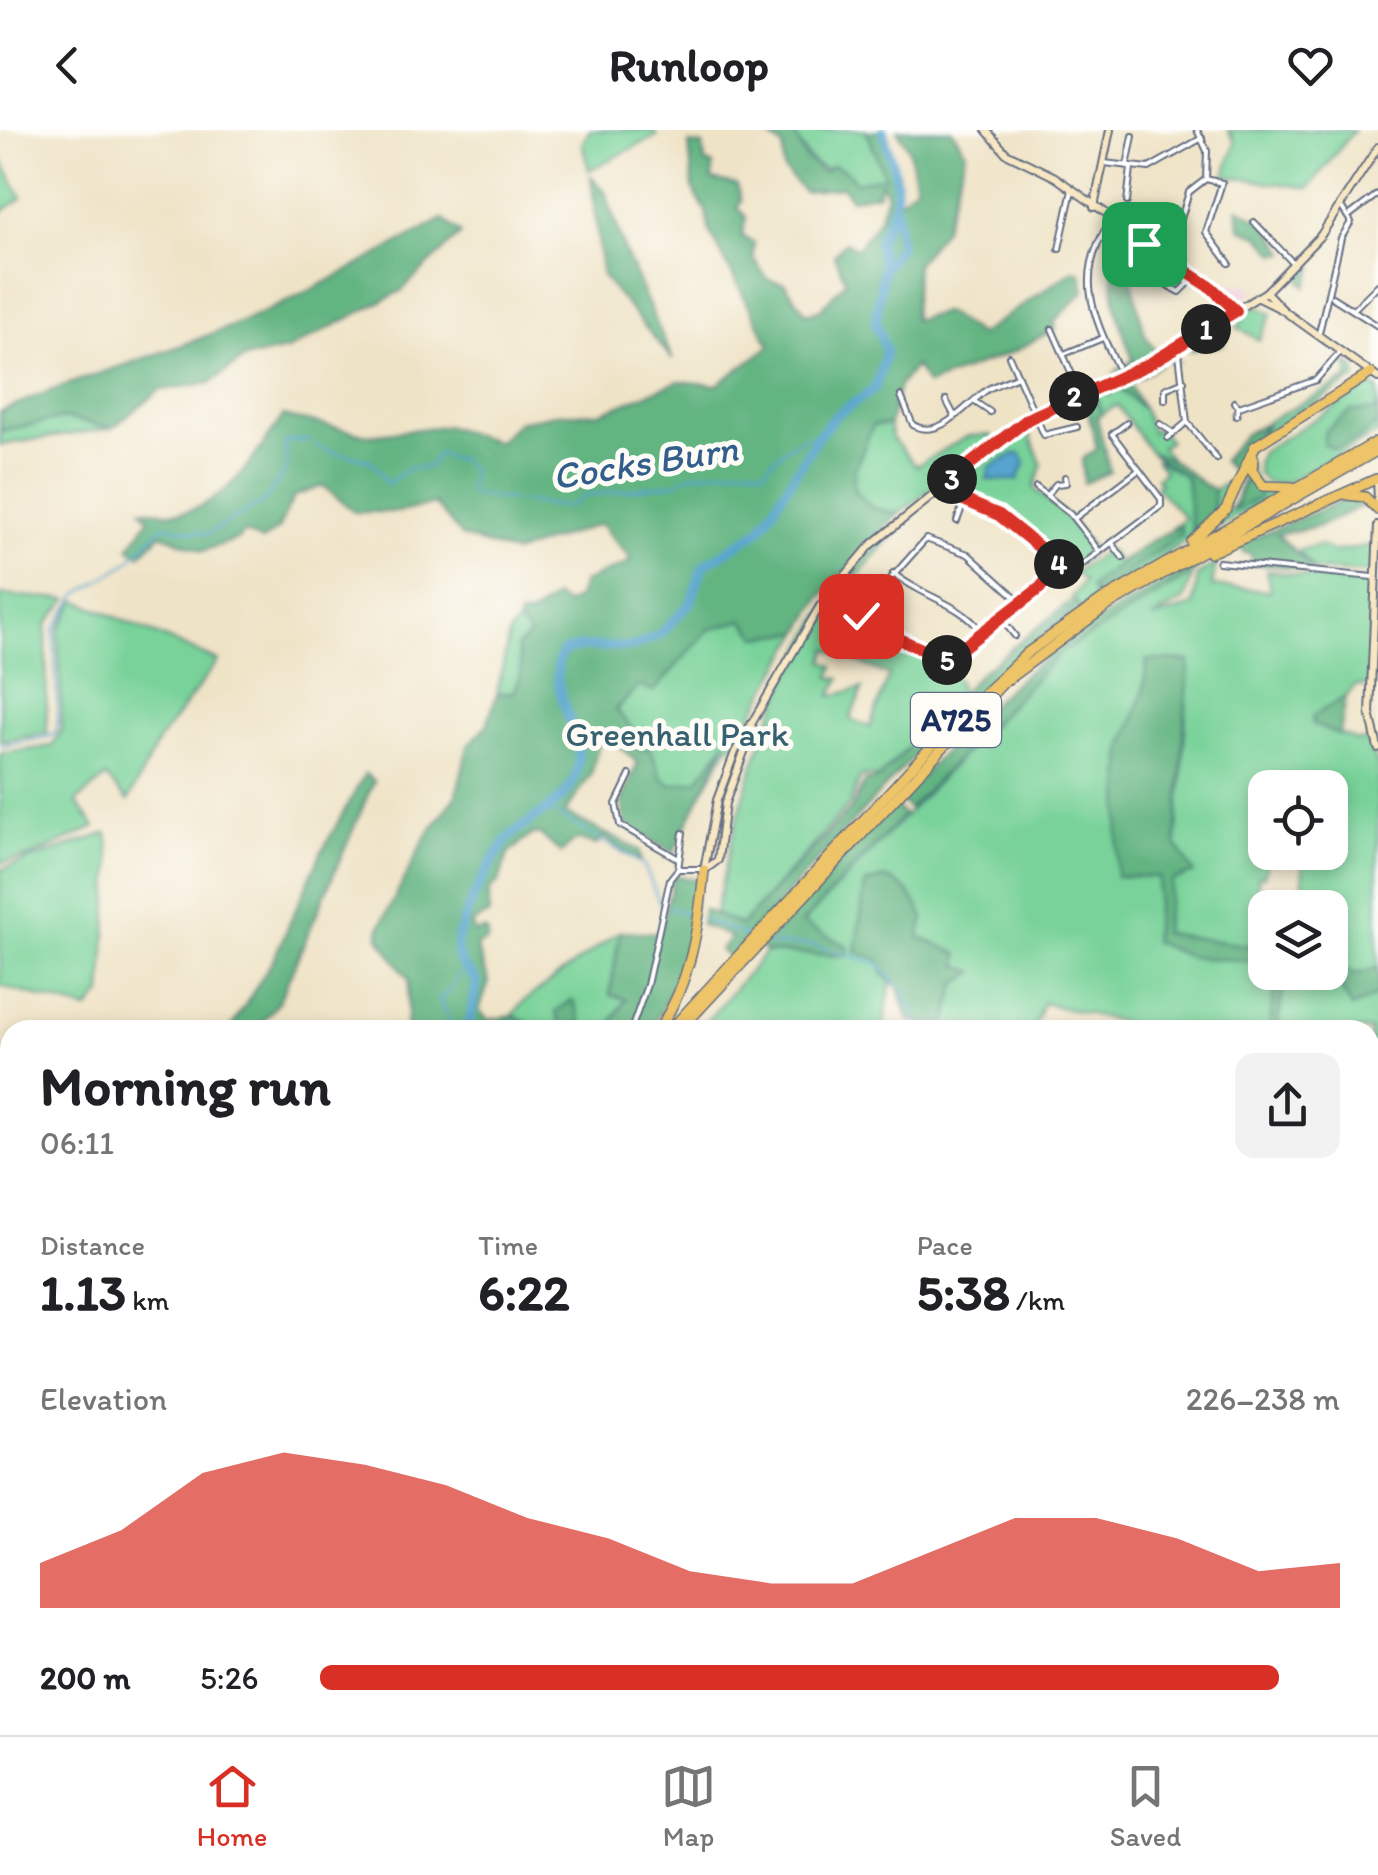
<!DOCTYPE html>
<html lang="en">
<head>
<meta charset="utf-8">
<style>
	body { margin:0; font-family:Itim,sans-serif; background:#f2f2f2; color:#202124; height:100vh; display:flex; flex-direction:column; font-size:38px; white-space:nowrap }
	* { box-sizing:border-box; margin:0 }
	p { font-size:32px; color:#757577 }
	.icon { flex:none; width:55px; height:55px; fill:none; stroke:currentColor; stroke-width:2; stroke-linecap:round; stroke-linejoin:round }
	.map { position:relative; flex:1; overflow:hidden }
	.panel { position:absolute; left:0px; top:890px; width:1380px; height:715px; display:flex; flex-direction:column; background:#fff; border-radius:30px 30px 0 0; box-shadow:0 5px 15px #0003 }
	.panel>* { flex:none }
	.controls { position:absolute; left:1248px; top:640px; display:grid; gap:20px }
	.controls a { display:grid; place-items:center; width:100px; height:100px; border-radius:20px; background:#fff; box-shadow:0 5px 15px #0003; font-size:50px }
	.pin { position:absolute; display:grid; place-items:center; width:85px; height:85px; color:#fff; margin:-42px; border-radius:20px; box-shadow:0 5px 15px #0006 }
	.km { position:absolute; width:50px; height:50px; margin:-25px; border-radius:50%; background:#222; color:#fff; font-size:28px; line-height:50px; text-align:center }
	.round { display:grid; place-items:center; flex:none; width:105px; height:105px; border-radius:20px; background:#f2f2f2 }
	.head { display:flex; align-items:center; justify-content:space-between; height:170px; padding:0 40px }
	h1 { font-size:55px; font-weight:800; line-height:75px }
	.stats { display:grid; grid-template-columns:repeat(3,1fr); gap:15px; height:170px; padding:10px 40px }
	.stats div { display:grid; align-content:center }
	.stats b { font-size:50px; font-weight:800 }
	.stats small { font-size:28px; font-weight:400 }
	.stats p { font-size:28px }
	.chart { height:280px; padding:20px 40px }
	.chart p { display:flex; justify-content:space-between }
	.chart svg { width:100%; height:180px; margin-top:10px; fill:#d93025; opacity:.7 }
	ul { padding:0 40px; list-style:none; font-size:32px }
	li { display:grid; grid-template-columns:160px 120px 1fr; align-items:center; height:75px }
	li i { height:25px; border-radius:12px; background:#d93025 }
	header { display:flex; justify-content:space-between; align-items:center; height:130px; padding:0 40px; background:#fff; font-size:45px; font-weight:800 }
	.tab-bar { display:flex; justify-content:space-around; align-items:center; height:140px; border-top:2px solid #e0e0e0; background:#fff; font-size:28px; color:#757577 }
	.tab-bar a { display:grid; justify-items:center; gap:5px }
	.tab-bar .on { color:#d93025 }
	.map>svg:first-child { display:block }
	.built { fill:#f3cfdf }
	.green { fill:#78d299; stroke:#4a807c; stroke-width:2.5; fill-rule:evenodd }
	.forest { fill:#62b481; stroke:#3e7270; stroke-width:2.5 }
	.water { fill:#56a4cf; stroke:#386a96; stroke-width:2.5 }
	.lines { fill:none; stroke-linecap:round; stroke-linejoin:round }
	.stream { stroke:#56a4cf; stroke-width:2.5 }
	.river { stroke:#56a4cf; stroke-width:9 }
	.street-casing { stroke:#656e82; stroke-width:8 }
	.secondary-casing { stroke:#656e82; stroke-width:10 }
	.highway-casing { stroke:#656e82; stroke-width:12 }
	.street { stroke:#fff; stroke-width:4 }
	.secondary { stroke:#f8e7c3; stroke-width:6 }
	.highway { stroke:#eec469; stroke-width:9 }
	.route-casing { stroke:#fff; stroke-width:20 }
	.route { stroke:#d93025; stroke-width:12 }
	.labels { text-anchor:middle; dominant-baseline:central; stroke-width:10; stroke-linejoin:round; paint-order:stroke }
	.shield { fill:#fdfcf7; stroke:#5f6c8c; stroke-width:2.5 }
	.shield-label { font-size:32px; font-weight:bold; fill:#1b2f5e }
	.park-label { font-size:35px; fill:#376070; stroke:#fdfcf7 }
	.water-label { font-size:38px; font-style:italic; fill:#335e8b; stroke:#fdfcf7 }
</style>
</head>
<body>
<header><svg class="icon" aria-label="back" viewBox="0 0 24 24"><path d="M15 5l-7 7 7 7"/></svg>Runloop<svg class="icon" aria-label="heart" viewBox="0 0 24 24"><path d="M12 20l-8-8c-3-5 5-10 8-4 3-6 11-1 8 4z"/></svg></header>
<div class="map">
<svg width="1378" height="1605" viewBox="0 0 1378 1605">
	<rect width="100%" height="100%" fill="#fdfcf7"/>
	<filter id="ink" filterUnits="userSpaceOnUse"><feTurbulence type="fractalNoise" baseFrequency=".01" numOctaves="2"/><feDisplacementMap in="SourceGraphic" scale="20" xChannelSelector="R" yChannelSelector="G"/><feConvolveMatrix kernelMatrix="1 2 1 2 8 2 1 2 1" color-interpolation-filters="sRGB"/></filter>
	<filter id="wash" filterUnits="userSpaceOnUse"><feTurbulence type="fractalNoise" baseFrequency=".0048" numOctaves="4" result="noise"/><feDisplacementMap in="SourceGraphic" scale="40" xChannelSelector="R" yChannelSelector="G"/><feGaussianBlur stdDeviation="2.25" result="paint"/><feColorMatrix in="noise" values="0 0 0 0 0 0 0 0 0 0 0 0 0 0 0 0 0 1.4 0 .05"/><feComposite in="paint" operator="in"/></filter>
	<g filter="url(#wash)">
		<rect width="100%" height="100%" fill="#efe3c6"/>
		<!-- built -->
		<polygon class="built" points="1222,153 1250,156 1252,163 1236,172 1219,158"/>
		<!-- green -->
		<g class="green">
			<polygon points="590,0 654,0 657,6 589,40 582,13"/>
			<path d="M793,0H867L885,47L856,52L846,41C814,42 806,29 793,0Z"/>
			<polygon points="1228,0 1354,0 1309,58 1225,46 1235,12"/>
			<polygon points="0,27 22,68 0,83"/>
			<polygon points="1257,176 1272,184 1259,210 1238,198 1247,180"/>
			<polygon points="1236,187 1223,215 1191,220 1189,216"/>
			<polygon points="1338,230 1355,237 1356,248 1262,304 1267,292 1349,248 1349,237"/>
			<polygon points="1369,256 1378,258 1378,303 1285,353 1267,353 1258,344 1257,332 1261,322"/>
			<polygon points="1118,257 1143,279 1152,302 1159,298 1169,311 1161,317 1171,329 1151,323 1117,275 1102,284 1093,260"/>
			<polygon points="64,288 112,298 0,315 0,301"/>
			<polygon points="873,295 889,295 892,308 916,336 968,306 991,305 993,310 875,403 820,468 738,609 727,619 680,702 673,723 625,694 622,671 638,633 599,598 639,556 654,560 854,341"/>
			<polygon points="1027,297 1042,336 1034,358 1071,391 1094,420 1078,434 1063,432 1000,381 971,368 972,363 958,360 962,349"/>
			<polygon points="1155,329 1186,347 1192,401 1214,360 1238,346 1223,377 1189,408 1006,533 1079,476 1072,467 1084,451 1074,442 1109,420 1118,433 1127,428 1125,434 1090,458 1095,465 1182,404 1180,396 1171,398 1185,388 1156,357 1160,353 1156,348 1164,341"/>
			<path d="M1249,331C1250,353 1260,357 1277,363L1210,402L1234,374Z"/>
			<path d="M894,404L836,471L877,502L933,525L959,552V564L877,649L870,645L860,648L850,674L741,795L715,785C736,681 765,580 819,488C836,459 861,435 882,410ZM828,519L889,545L870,597L850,589L863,558L831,566L840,549L830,547L834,536L824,531Z"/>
			<polygon points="1320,415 1333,422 1372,415 1373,438 1364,443 1314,440 1298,420"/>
			<path d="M1216,433L1212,456L1270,461L1267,441L1371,454L1369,556H1355L1346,567L1313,586V594L1357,611L1367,610L1378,636V838L1356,844L1330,835V778L1304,777L1302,726L1271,725L1264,746H1258V767L1274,768V777L1265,778V818L1163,803L1182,651L1189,531L1147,530L1143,564L1123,618L1159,746L1154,812L1190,827L1265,832V842L1277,843L1269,900H1155L1043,873L1033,900H922V893L908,889L899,857L891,851L883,900H699L766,822L847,826L848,816L802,794L1059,524L1193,443L1184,470L1151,489L1193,476L1198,445ZM1265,658H1330V722H1265Z"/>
			<polygon points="0,465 68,469 46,495 47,603 0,612"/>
			<polygon points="76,470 218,531 159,610 128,671 106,647 76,672 95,697 30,727 0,733 0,624 52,616 62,599 58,501"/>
			<path d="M518,492L531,505L517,517C522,535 523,545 514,562L497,564L509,504Z"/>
			<polygon points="107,703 111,734 102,864 88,880 0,856 0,740"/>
			<polygon points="620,801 610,864 626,868 608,900 584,900 572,870 557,882 563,900 532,900 513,885 524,871"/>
			<polygon points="1285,843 1338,850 1378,865 1375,1046 1370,1048 1370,900 1275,900"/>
			<polygon points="1378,1054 1378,1605 607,1605 600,1598 587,1605 560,1605 587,1595 1056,1595 1064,1600 1131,1595 1370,1595 1370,1059"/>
			<polygon points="0,1150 10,1150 10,1251 0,1270"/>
		</g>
		<!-- forest -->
		<g class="forest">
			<path d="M761,0H793L806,29L823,42L833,35L846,41L856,52L885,47L867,2L883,0L898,43L896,73L916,56L909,19L897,0H952L966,22L944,99L916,134L913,190L945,182L979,205L1074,140L1081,143L1084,161L1054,192L1056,198L1015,221L927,255L915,236L899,256L889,295H873L854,341V360L872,378L898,383L820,468L801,502L758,507L743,490L708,500L654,561L639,556L615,579L631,597L639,620L650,618L662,648L672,655L698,650L727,610L673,723L625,694L622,671L638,633L602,601L591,645L565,683L639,720L641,732L603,707L596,715L576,709L561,723L541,705L532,704L508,724L499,752L489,760V784L471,794L475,803L484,800L488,803L487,811L476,816L489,852L479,880L488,890L514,886L530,893L532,900H406L409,850L379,808L380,797L424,710L456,666L468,616L487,595L497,564L514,562C523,545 522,535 517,517L530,505L518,492L519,486H530L555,467L566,474L578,468L583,452L626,434L631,429L600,394L514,423L462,407L435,374L399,382H355L323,356L294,366L278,399L262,411L244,402L238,409L203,421L161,404L140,425L129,418L149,389L142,379C154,380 170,384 182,382C227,375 259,321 283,286L369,305L445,296L498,312L518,292L559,283H600L679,251L717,255L770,216L709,100L706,81L693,60L689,14L703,15L705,33L713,35L712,50L737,55L741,71L737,77L746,87L742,106L754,113L753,128L768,150L784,153L807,184L821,179L846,151L834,125L845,112L857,119L880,87L887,64L881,53L878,63L851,69L843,57L804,62L784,40L783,17Z"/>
			<polygon points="591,46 605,61 625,122 673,230 602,146"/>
			<polygon points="1238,78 1266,94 1286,123 1276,124 1259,105 1240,98"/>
			<path d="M443,89L461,104L401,161L287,220L245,228L210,253L160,260L112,298L64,288L0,301V282C68,250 139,233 209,205C291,174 366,131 443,89Z"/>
			<path d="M1123,114L1145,205L1157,223L1114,243L1133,230C1120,194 1102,149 1123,114Z"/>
			<polygon points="1320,117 1310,135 1314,137 1306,157 1297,146 1287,154"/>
			<polygon points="1172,227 1177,231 1167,230 1129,254 1143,279 1118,257 1110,265 1099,258"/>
			<polygon points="1093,260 1102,284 1097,288 1110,342 1084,353 1082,329 1097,319 1085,269 1073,270"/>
			<polygon points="1378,273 1378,293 1357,310 1335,319 1323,314 1325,301 1351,281 1375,281"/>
			<polygon points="1267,292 1247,320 1238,346 1222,331 1245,304"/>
			<path d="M1151,323C1180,327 1188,349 1214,360L1213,382L1192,402L1186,347Z"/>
			<polygon points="1245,349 1257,356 1260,367 1233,381"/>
			<polygon points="1348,368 1367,373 1320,396 1277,404 1314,440 1254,434 1250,423 1244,423 1239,414"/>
			<polygon points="1180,396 1182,404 1094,466 1092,455 1152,410"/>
			<path d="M1205,429L1193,443L1059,524L909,679L899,669C945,621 990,571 1042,530C1092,490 1150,461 1205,429Z"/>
			<path d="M1074,469L1079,475C948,578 841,706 729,828L720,820L731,807L701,795L703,779L741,795L852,678L865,651L878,649L979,544Z"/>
			<polygon points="1147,530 1189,531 1176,714 1194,743 1172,751 1163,803 1265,818 1265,832 1190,827 1153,812 1159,747 1116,746 1123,618 1143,564"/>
			<polygon points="1346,567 1340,605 1313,595 1313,586"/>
			<polygon points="365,644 374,651 278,873 256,900 230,900 274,828 321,723"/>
			<polygon points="893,674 904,685 802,793 848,817 847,826 766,822 761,818"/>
			<path d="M674,745L697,750C691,806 680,853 650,900H608L626,869L610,865L620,801L660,803Z"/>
			<path d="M884,748C906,754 915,769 924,788L919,807L959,824L958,835L975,842L956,854L947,891L938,900H922V893L908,889L899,857L884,845L879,830L856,822L865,754Z"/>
			<polygon points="1330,835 1356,844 1378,838 1378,865 1351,878 1337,850 1292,843 1330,842"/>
			<polygon points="1277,842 1285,843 1277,900 1269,900"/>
			<polygon points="572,870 575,873 584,900 576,900 573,893 568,900 561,897 556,882"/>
			<polygon points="10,1316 10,1444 0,1455 0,1355 6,1348"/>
			<polygon points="10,1479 10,1531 0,1533 0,1491"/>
			<polygon points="591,1595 770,1595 768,1605 607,1605 600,1598 587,1605 559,1603"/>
		</g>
		<!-- water -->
		<polygon class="water" points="1015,324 1021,324 1025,333 1018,350 987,350 990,337"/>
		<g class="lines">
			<!-- stream -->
			<g class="stream">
				<path d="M315,315C330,326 364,324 373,333C379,339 381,347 388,354L407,339L429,337L438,323L453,330L460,328L472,341L469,362L473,365L511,370"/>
				<polyline points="517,371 520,371"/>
				<path d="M526,372L567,377L586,366L676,353L692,344L751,337L763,341C776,326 798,305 819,305"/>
				<polyline points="0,617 54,605 58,595 54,500 77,465 126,434 163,396 208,404 265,371 287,338 285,312 310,310"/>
				<polyline points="547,679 644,735 660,774"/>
				<polyline points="670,778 694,786"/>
				<polyline points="703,790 747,806"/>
				<polyline points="770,815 813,815 879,834 902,860 924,900"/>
				<polyline points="452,896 439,870 453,857 463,836"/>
				<polyline points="439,900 466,894"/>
				<polyline points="0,1310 10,1295"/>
				<polyline points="0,1519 10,1519"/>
			</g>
			<!-- river -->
			<g class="river">
				<polyline points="883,140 899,116 896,78"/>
				<path d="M468,900L477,853C471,841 459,836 457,822C453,800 495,720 512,705C531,688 557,678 571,656C598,613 541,563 562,522L578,517H633L661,504L691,472L703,436L760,400L819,305L836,285L875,259L886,222L876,193L883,136L878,111C904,58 899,56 883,0"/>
				<polyline points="680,1605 684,1595"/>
			</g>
		</g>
	</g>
	<g filter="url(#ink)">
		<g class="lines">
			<defs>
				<g id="street">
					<polyline points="1197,0 1207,21 1206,49"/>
					<polyline points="1104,33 1149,38 1202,8"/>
					<polyline points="1127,36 1133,6"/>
					<polyline points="1206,49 1222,53 1206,102 1229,133"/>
					<polyline points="1127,72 1131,38"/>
					<polyline points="1350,85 1378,64"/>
					<path d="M1112,90C1074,141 1091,183 1117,236"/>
					<polyline points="1254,92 1292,132"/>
					<polyline points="1059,119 1072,60"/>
					<polyline points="1170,126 1189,62 1206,49"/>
					<polyline points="1148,145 1180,162 1195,147"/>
					<polyline points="1332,167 1378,196"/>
					<polyline points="1354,179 1378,155"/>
					<polyline points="1052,199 1074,249"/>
					<polyline points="1319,203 1341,108 1351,92 1342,78"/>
					<polyline points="1178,215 1187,292 1217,329"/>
					<polyline points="1064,224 1103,208"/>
					<polyline points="1009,226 1044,305 1077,297"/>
					<path d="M901,266L913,295C941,311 968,272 988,259C997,254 1009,250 1018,246"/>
					<polyline points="946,270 955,287"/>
					<polyline points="1165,270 1165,259 1184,251"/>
					<polyline points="975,272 990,282"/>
					<polyline points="1234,272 1239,277 1236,286"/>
					<polyline points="1239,277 1316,250 1341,221"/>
					<polyline points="1160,294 1172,302"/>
					<polyline points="1168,308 1187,292"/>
					<path d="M946,353C962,372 981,372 1000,386C1022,402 1050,438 1079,437L1161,376V369L1112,304L1127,293"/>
					<polyline points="1036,357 1070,384 1099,421"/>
					<polyline points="1047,365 1056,354 1066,353 1065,347"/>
					<polyline points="1075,388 1139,340"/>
					<polyline points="957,391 964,372"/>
					<polyline points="1112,413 1123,428"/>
					<polyline points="1219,432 1373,447"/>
					<path d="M893,443C922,467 959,472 982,502"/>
					<path d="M1021,472L945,531C919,516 879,508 860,483L926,409L968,424L1021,472L1060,433"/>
					<polyline points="1001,488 1015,506"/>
					<polyline points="630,645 616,674 620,695 677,728"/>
					<polyline points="678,739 683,703"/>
					<polyline points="678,739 704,739"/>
					<polyline points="631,900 647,855 670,749 678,739"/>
					<polyline points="0,1046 10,1056"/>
					<polyline points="1370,1054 1378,1051"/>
					<polyline points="0,1280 10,1259"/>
					<polyline points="1370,1534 1378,1528"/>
					<polyline points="0,1545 10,1542"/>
					<polyline points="54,1595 58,1605"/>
					<polyline points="228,1595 242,1605"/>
					<polyline points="276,1595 277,1596"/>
					<polyline points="312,1595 317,1605"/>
					<polyline points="386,1595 392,1605"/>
					<polyline points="469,1595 471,1605"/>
					<polyline points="535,1595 540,1605"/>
					<polyline points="1052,1595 1057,1605"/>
					<polyline points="1055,1601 1069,1604 1167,1595"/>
					<polyline points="0,1602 10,1595"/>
					<polyline points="121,1605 131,1595"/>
					<polyline points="285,1605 288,1595"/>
				</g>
				<g id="secondary">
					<polyline points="986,0 1006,23 1055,47 1212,158 1236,181"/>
					<polyline points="1094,77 1110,0"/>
					<polyline points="1266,162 1284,181 1378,248"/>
					<polyline points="1257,167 1283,180"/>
					<polyline points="1377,348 1378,372"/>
					<polyline points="1378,395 1370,583 1378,618"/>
					<polyline points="706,739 718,730 725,673 753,598"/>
					<polyline points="704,740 717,670 735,622 820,476 870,416 1028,289 1149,234 1266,162 1321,105 1378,17"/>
				</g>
				<g id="highway">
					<polyline points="1253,327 1252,341 1263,356 1293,357"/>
					<polyline points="1347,365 1365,367 1378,380"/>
					<polyline points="1191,412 1226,379 1255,316 1371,243"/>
					<polyline points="1210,423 1376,349"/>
					<path d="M658,900C691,853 699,795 704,740"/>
					<polyline points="670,900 950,596 1027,523 1102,470 1378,311"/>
					<polyline points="680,900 1003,553 1107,476 1378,320"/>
					<polyline points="0,1464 10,1452"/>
					<polyline points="0,1477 10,1465"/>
				</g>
			</defs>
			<!-- street casing -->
			<use href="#street" class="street-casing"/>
			<!-- secondary casing -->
			<use href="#secondary" class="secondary-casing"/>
			<!-- highway casing -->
			<use href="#highway" class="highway-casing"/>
			<!-- street -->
			<use href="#street" class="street"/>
			<!-- secondary -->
			<use href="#secondary" class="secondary"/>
			<!-- highway -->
			<use href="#highway" class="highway"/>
		</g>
	</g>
	<g class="lines" filter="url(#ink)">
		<defs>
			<path id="route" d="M861,486C884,508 919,514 945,531L1040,458L1060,434L999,385L959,368L946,353L1028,289L1149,234L1236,181L1212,158L1144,114"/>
		</defs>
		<!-- route casing -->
		<use href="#route" class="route-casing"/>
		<!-- route -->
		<use href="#route" class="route"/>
	</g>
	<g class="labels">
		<!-- shield labels -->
		<rect class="shield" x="911" y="563" width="90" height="54" rx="8"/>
		<g class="shield-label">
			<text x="956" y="590">A725</text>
		</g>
		<!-- park labels -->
		<g class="park-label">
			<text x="677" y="604">Greenhall Park</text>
		</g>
		<!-- water labels -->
		<g class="water-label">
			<text transform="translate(645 332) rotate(-9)">Cocks Burn</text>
		</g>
	</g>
</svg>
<div class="controls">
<a><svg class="icon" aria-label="locate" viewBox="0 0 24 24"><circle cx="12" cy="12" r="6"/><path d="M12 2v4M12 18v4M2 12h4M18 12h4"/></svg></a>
<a><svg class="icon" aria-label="layers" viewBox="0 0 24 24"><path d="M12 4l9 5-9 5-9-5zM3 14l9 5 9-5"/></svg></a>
</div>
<div class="pin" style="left:1144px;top:114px;background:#1e9e55"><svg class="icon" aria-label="arrive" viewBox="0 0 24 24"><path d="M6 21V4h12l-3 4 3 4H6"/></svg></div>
<div class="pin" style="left:861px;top:486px;background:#d93025"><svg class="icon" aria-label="check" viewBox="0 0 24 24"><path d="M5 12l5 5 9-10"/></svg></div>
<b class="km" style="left:1206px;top:199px">1</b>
<b class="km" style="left:1074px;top:266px">2</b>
<b class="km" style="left:952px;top:349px">3</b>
<b class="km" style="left:1059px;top:434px">4</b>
<b class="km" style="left:947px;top:530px">5</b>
<section class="panel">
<div class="head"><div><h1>Morning run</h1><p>06:11</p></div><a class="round"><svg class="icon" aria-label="share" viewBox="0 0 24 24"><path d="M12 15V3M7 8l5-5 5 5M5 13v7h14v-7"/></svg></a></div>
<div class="stats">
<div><p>Distance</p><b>1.13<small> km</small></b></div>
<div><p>Time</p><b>6:22</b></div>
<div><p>Pace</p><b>5:38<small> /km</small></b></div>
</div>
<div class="chart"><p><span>Elevation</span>226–238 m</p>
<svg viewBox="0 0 160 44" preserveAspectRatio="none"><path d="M0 44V33L10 25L20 11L30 6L40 9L50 14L60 22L70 27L80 35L90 38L100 38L110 30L120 22L130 22L140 27L150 35L160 33V44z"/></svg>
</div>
<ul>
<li><b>200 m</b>5:26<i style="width:94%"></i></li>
</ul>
</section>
</div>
<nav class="tab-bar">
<a class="on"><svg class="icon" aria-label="home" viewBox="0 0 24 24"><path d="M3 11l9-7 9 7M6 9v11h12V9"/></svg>Home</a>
<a><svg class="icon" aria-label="map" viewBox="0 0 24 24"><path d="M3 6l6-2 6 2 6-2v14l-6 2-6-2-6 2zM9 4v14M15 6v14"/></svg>Map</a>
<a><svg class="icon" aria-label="saved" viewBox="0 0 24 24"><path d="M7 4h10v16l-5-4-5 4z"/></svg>Saved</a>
</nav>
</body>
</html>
